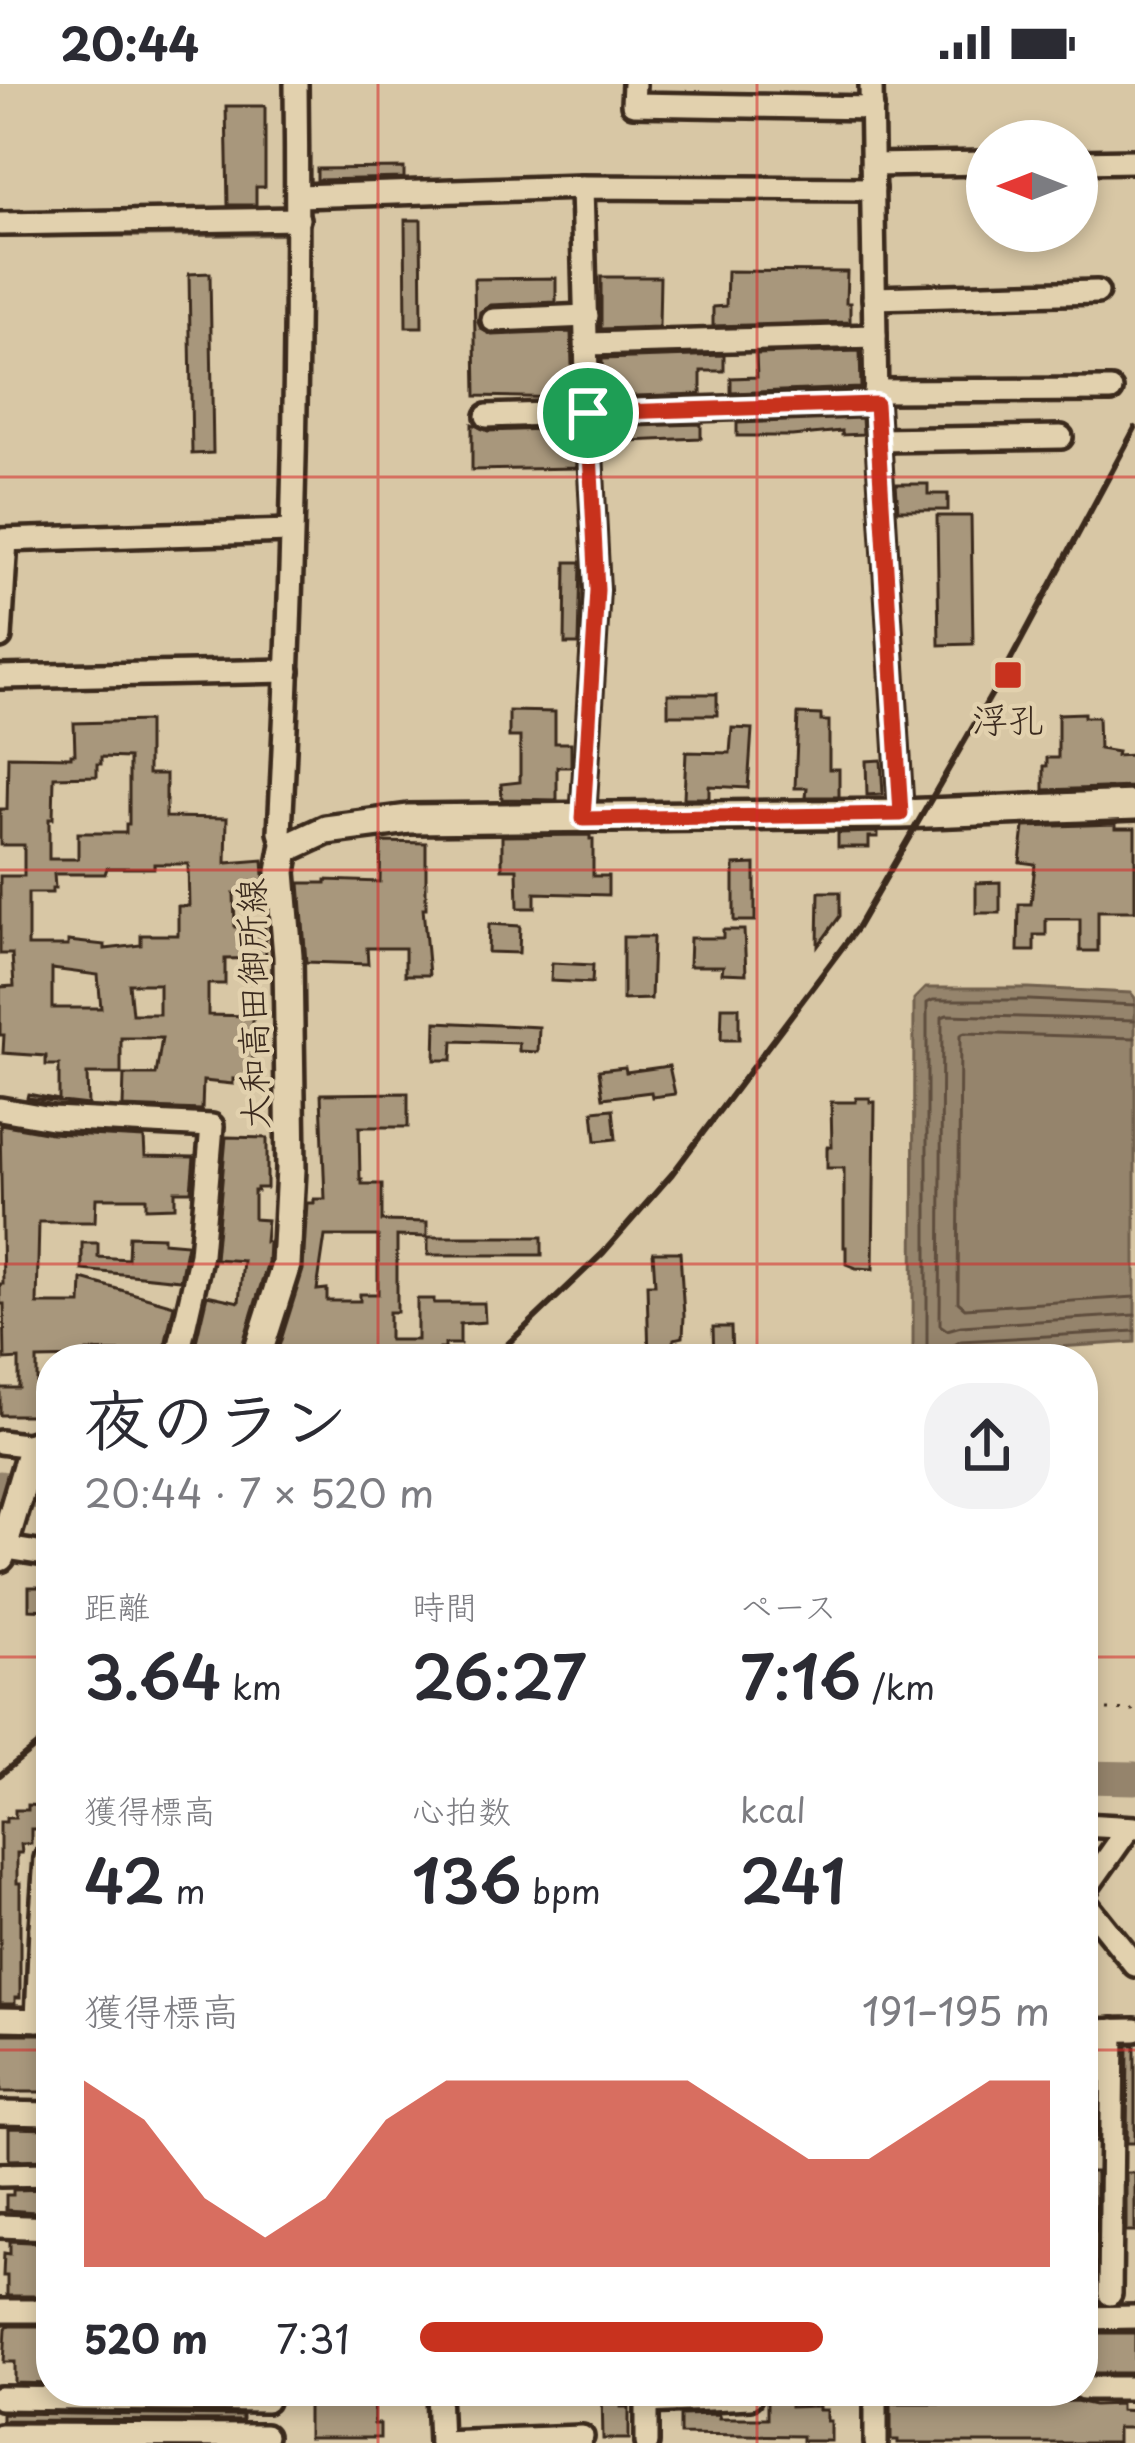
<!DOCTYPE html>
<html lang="ja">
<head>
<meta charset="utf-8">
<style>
	body { margin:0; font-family:"Playpen Sans","Klee One",sans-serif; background:#f2f2f3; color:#2b2b33; height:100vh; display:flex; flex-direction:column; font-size:45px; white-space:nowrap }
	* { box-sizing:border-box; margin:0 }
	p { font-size:39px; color:#7c7c81 }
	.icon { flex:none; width:66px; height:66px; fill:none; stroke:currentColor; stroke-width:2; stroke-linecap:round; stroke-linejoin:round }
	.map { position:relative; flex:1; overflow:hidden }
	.drawer { position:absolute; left:36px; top:1260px; width:1062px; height:1062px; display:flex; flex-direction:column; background:#fff; border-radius:48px; box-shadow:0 6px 18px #0003 }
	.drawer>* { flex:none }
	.needle { width:78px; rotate:270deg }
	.controls { position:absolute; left:966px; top:36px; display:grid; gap:24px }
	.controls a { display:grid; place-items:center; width:132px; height:132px; border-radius:50%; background:#fff; box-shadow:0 6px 18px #0003; font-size:60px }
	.pin { position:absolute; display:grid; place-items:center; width:102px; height:102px; color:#fff; margin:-51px; border:6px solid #fff; border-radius:50%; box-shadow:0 3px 12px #0007 }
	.round { display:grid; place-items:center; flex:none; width:126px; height:126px; border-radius:48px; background:#f2f2f3 }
	.overview { display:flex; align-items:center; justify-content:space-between; height:204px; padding:0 48px }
	h1 { font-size:66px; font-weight:600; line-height:90px }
	.metrics { display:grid; grid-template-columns:repeat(3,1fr); gap:18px; height:204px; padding:12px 48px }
	.metrics div { display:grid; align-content:center }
	.metrics b { font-size:60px; font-weight:600 }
	.metrics small { font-size:33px; font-weight:400 }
	.metrics p { font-size:33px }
	.chart { height:336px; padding:24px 48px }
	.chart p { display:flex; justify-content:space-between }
	.chart svg { width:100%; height:216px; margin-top:12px; fill:#c8321e; opacity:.7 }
	ul { padding:0 48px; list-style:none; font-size:39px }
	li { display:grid; grid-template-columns:192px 144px 1fr; align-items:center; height:90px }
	li i { height:30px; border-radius:15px; background:#c8321e }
	.status { display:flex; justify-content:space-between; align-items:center; height:84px; padding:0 60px; background:#fff; direction:ltr }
	.status svg { height:33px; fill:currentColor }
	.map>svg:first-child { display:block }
	.water { fill:#95846c; stroke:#71604d; stroke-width:3 }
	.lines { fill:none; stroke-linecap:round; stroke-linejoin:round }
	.shore { stroke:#5f4e3d; stroke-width:3 }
	.stream { stroke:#71604d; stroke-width:6 }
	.river { stroke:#95846c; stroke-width:33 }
	.building { fill:#a8977b; stroke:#3b2a1e; stroke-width:3; fill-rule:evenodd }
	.minor-casing { stroke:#3b2a1e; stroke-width:30 }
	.secondary-casing { stroke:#3b2a1e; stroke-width:36 }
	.path { stroke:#3b2a1e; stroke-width:3; stroke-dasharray:3 9; stroke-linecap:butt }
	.minor { stroke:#e2d1ae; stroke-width:21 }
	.secondary { stroke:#e2d1ae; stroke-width:27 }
	.rail { stroke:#3b2a1e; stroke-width:6 }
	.route-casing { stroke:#fff; stroke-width:24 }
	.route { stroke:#c8321e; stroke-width:15 }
	.grid { fill:none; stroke:#d62828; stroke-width:3; stroke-opacity:0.55 }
	.poi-dot { fill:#c8321e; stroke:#e2d1ae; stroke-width:4.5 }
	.labels { text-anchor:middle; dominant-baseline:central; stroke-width:9; stroke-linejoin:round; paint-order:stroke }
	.poi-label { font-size:36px; fill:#3b2a1e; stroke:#e2d1ae }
	.street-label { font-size:36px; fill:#3b2a1e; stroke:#e2d1ae }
</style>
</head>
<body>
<div class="status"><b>20:44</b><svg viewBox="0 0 49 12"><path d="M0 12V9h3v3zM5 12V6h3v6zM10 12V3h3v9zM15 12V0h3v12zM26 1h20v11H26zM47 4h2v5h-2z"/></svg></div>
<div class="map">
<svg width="1135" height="2359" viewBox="0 0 1135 2359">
	<rect width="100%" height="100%" fill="#d8c7a5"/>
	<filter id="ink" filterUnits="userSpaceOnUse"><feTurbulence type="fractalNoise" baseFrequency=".00833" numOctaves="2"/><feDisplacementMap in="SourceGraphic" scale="24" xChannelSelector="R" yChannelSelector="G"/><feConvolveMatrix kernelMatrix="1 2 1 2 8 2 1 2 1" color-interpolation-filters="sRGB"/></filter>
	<g filter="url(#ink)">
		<!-- water -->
		<polygon class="water" points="925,904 1029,904 1131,909 1135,914 1135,1258 916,1272 913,1267 914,915"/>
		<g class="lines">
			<!-- shore -->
			<g class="shore">
				<polyline points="1135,936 947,931 942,933 940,1241 947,1246 961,1242 1135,1231"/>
				<polyline points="1135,954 965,949 960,951 958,1218 965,1224 1135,1213"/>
				<polyline points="927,1275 927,919 933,916 1029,916 1135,921"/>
				<polyline points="948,1275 951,1263 961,1257 1135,1247"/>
			</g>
			<!-- stream -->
			<polyline class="stream" points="0,152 288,149"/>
			<!-- river -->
			<g class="river">
				<polyline points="0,1403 51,1411"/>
				<polyline points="1083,1693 1135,1694"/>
			</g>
		</g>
		<!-- building -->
		<g class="building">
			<polygon points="226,22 265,22 265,103 256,103 256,121 228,121"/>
			<polygon points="404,84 404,94 317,96 317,85"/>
			<polygon points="405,136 421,136 422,243 406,243"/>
			<polygon points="727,187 847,188 846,219 850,219 850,238 713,242 713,223 726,222"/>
			<polygon points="210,189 213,369 192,370 189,190"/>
			<polygon points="601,193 660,193 659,243 601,245"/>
			<polygon points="556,194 556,218 491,221 480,228 478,238 481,245 492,251 571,248 573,314 476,312 474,195"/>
			<polygon points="860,267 861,304 731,309 731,294 757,293 756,270"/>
			<polygon points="724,271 724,287 701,287 701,310 603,313 602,275"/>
			<polygon points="862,334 863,350 842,351 842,347 792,352 737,352 737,339"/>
			<polygon points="472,340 488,347 574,344 576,384 472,386"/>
			<polygon points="701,340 701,354 604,358 604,343"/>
			<polygon points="896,400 928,400 928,410 948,410 948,426 898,426"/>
			<polygon points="937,432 971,432 973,560 939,561"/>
			<polygon points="566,478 581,478 579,560 565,560"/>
			<rect x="668" y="610" width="49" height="21"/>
			<polygon points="509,627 555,628 555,659 571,659 571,683 557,683 557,716 502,715 501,700 520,698 520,653 509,653"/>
			<polygon points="1084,629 1084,633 1098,633 1099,665 1117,668 1116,672 1133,671 1134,703 1044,706 1044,682 1047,682 1047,674 1058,674 1058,630"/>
			<polygon points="798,630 821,631 821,637 829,637 829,685 839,685 839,713 806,713 807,704 795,704"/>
			<path d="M148,637V690H166V733L227,734L226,779L263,776L265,807L234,809L235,843L265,842L266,874L225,875V900H208V931L253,932V982L259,983L257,998L233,995V1000L203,997L202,1026L123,1023L124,991H156L162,954H121V990H87L88,1021L27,1014L28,1010L59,1016V981H46V972L3,969L4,951H0V903L14,902L12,870H0V792H24V761H0V725H7L8,672L71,673V670H75L74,639ZM101,673L129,674V740H126V749H78V775H49V735H53L54,693L97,692V680H101ZM154,780H188L189,822H178V851H141V861L105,865V861L68,857V862H28V809H52V804H55L54,790H105L107,784H154ZM52,885L98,891L101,924H52ZM129,900H159V930H132Z"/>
			<polygon points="732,644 752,645 748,704 709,702 709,714 684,714 686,668 730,669"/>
			<polygon points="881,676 883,710 867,711 866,677"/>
			<polygon points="1116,740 1116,744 1135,744 1135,827 1098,827 1098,867 1080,867 1080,835 1046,835 1046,851 1034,851 1034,867 1018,867 1019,820 1031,820 1035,780 1020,778 1024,743"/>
			<polygon points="878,748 878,753 869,753 869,763 838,763 838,749"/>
			<polygon points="590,751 590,755 593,755 593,792 608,792 608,811 535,809 535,824 518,824 517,785 502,785 502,752"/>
			<polygon points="381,758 426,759 426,824 423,824 429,891 405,891 405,864 367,864 368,880 306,878 300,799 326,799 326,796 380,798"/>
			<polygon points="755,780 755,837 734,837 734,781"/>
			<polygon points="1000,798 1000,829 976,829 976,799"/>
			<polygon points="819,808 840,808 840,832 818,862"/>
			<polygon points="489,840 520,842 519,869 488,868"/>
			<polygon points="723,846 744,846 746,890 722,889 723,882 689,882 690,854 723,854"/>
			<polygon points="623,853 653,853 651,915 623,916"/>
			<polygon points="552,879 593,881 592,899 551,897"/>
			<polygon points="722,923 739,923 739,956 721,956"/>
			<polygon points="436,938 539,943 538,968 519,967 519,959 453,957 452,976 435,976"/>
			<polygon points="669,982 675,1010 652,1013 651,1008 603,1014 599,986 625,983 626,988"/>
			<path d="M408,1009V1043H359L360,1095H362V1100H382V1137L427,1138V1153L397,1152V1228H389V1256H417V1215H434V1219H484L485,1238L460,1240V1260H445V1265H439V1275H275L303,1186L307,1119H314V1115H325L321,1010ZM325,1152H378V1210H360V1217H327V1205L317,1206Z"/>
			<polygon points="856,1014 870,1014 870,1018 875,1018 873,1185 856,1184 846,1180 846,1163 844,1163 844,1084 827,1084 827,1063 832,1063 831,1018 856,1018"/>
			<polygon points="613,1025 616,1055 596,1057 593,1027"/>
			<polygon points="0,1040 51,1049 144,1054 145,1072 194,1073 191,1107 175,1107 175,1123 146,1124 146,1114 96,1114 95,1138 39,1138 37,1220 81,1220 82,1195 174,1221 162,1275 151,1275 127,1268 87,1267 87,1274 37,1275 37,1331 0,1331 0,1304 19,1304 19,1275 5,1276 4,1220 0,1220 0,1200 3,1200"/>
			<polygon points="226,1053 267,1054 267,1104 257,1104 257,1107 254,1107 254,1135 267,1136 265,1158 269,1158 268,1178 238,1275 192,1275 207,1211 239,1218 243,1177 215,1175"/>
			<polygon points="129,1152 163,1153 163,1158 187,1160 180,1196 82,1186 82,1159 98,1159 98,1173 128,1175"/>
			<rect x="428" y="1153" width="114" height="18"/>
			<polygon points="653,1168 680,1168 684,1232 683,1253 674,1255 674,1275 649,1275 647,1200 655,1200"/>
			<polygon points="713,1243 731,1243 732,1275 714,1275"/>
			<polygon points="29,1503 51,1503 51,1526 29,1525"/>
			<polygon points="28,1721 43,1722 42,1745 31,1745 31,1760 21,1760 22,1769 17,1769 17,1799 20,1799 20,1914 15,1914 15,1920 0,1920 0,1738 6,1738 6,1734 15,1734 15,1726 28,1726"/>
			<polygon points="0,1950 51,1950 51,2008 1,2008"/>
			<polygon points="1128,1961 1135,1961 1135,2059 1127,2059"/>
			<polygon points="1083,1962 1098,1962 1097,2058 1083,2058"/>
			<polygon points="9,2044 51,2045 51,2075 9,2076"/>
			<rect x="1083" y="2088" width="13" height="60"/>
			<rect x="1126" y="2089" width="9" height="59"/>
			<polygon points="51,2105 51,2129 6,2126 6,2111 13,2111 13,2106"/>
			<polygon points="10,2157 51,2159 51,2212 7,2212 7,2192 3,2192 4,2169 10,2170"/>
			<polygon points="10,2242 50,2242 51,2300 15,2299 15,2278 4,2278 6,2244"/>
			<polygon points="1083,2249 1135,2249 1135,2289 1084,2289"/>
			<polygon points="308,2307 374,2307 374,2340 380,2340 380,2354 308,2354"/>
			<polygon points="767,2307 790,2307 790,2323 819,2322 819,2326 827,2326 827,2337 831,2337 831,2357 802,2357 802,2352 680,2350 680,2331 719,2330 719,2334 767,2334"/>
			<polygon points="602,2309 621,2309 621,2323 629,2323 629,2355 603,2355"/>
			<polygon points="988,2313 988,2316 1008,2316 1008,2320 1076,2317 1094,2321 1120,2320 1120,2326 1135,2327 1135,2344 1117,2344 1117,2359 898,2359 898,2356 891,2356 891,2319 973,2319 973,2314"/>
			<polygon points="2,2329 242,2332 242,2337 2,2336"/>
		</g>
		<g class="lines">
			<defs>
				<g id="minor">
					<polyline points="634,0 633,20 872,24"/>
					<polyline points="871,0 876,319 901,730"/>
					<polyline points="1077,78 1135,77"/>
					<polyline points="872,81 987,79"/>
					<polyline points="582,103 588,329 597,506 583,735"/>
					<polyline points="298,112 582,103 873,105"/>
					<polyline points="0,140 298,135"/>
					<polyline points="874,214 1097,208"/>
					<polyline points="493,236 587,232"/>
					<polyline points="588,260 875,252"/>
					<polyline points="875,307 1111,306"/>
					<polyline points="487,332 876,319"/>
					<polyline points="878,356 1061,353"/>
					<polyline points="0,456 291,447"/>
					<polyline points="0,553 6,456"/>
					<polyline points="0,593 288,587"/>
					<path d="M285,765L280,748C293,499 299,249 296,0"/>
					<polyline points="0,1025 52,1034 212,1042 201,1170 177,1275"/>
					<polyline points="0,1358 33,1362"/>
					<polyline points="0,1463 51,1471"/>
					<polyline points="1083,1741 1135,1744"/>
					<polyline points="1083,1809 1129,1744"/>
					<polyline points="1083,1816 1135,1881"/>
					<polyline points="50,1844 41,1844 46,1774 51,1768"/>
					<polyline points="0,1935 47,1936"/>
					<polyline points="37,1936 41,1844"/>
					<polyline points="1083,1947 1135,1946"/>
					<polyline points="0,2029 51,2030"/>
					<polyline points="0,2091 51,2090"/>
					<polyline points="0,2142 51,2144"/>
					<polyline points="1110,2210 1113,1946"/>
					<polyline points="0,2227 51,2227"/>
					<polyline points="1083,2234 1135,2233"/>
					<polyline points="1083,2304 1135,2304"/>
					<polyline points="438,2307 440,2359"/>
					<polyline points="647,2307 647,2359"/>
					<polyline points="0,2314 266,2317"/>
					<polyline points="647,2318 750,2313 750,2307"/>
					<polyline points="0,2351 265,2352"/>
					<polyline points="440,2358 582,2353"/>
					<polyline points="876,2359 876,2307"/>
				</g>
				<g id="secondary">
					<polyline points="256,1275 286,1181 291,1085 288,872 281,788 285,765 326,746 409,735 901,730 1135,721"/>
					<polyline points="0,1473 33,1362 51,1362"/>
				</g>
			</defs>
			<!-- minor casing -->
			<use href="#minor" class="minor-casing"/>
			<!-- secondary casing -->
			<use href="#secondary" class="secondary-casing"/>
			<!-- path -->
			<polyline class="path" points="1083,1625 1135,1627"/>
			<!-- minor -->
			<use href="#minor" class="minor"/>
			<!-- secondary -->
			<use href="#secondary" class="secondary"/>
			<!-- rail -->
			<g class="rail">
				<polyline points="492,1275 603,1169 672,1090 857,844 1001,594 1135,344"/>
				<polyline points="0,1691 51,1650"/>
			</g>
		</g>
	</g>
	<g class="lines" filter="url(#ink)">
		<defs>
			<polygon id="route" points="876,320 901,730 583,735 597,506 588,329"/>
		</defs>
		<!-- route casing -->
		<use href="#route" class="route-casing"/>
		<!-- route -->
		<use href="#route" class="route"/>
	</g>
	<!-- grid -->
	<path class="grid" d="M378,0V1275M757,0V1275M0,393H1135M0,786H1135M0,1180H1135M0,1573H51M1083,1573H1135M0,1966H51M1083,1966H1135M378,2307V2359M757,2307V2359"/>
	<!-- markers -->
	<rect class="poi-dot" x="993" y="576" width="30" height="30" rx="6"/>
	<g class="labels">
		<!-- poi labels -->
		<g class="poi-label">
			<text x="1008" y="634">浮孔</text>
		</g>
		<!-- street labels -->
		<g class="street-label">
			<text transform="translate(251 920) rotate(-91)">大和高田御所線</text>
		</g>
	</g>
</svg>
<div class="controls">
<a><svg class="needle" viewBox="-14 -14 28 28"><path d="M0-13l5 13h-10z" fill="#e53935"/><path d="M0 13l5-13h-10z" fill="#7c7c81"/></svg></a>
</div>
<div class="pin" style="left:588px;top:329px;background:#1e9e55"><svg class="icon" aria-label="arrive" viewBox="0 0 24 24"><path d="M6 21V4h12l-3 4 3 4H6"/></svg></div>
<section class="drawer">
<div class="overview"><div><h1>夜のラン</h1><p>20:44 · 7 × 520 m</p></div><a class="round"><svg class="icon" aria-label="share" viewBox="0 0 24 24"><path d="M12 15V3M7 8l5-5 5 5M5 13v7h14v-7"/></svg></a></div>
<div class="metrics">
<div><p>距離</p><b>3.64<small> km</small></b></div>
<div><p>時間</p><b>26:27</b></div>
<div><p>ペース</p><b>7:16<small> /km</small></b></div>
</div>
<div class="metrics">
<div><p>獲得標高</p><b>42<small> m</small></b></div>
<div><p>心拍数</p><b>136<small> bpm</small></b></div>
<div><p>kcal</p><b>241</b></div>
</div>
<div class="chart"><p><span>獲得標高</span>191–195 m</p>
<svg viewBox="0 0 160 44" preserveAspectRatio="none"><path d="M0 44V6L10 14L20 30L30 38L40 30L50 14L60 6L70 6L80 6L90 6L100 6L110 14L120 22L130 22L140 14L150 6L160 6V44z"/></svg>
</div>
<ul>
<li><b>520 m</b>7:31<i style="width:64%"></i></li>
</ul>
</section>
</div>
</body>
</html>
